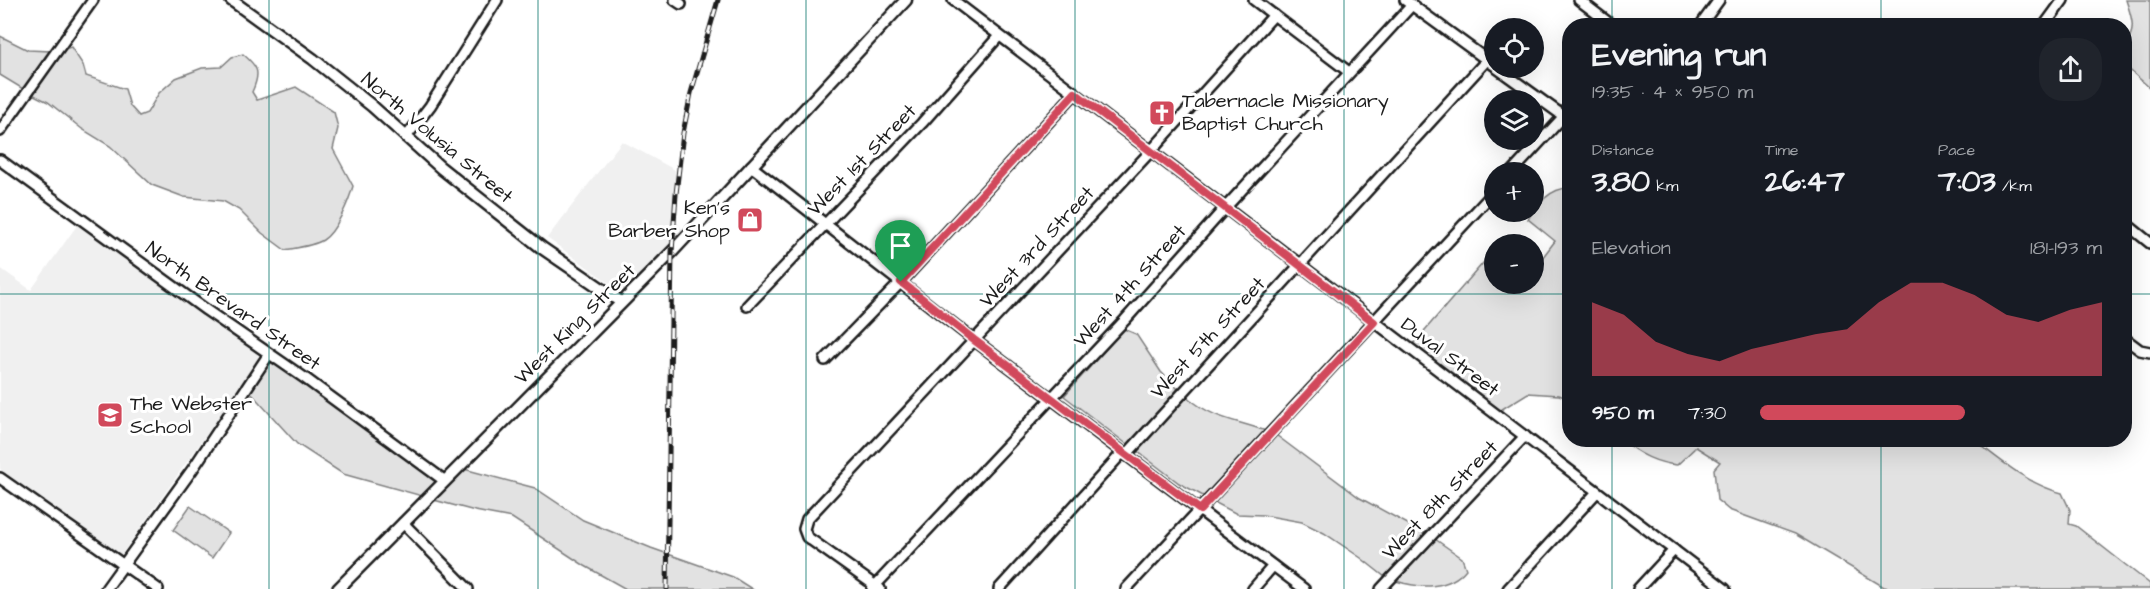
<!DOCTYPE html>
<html lang="en">
<head>
<meta charset="utf-8">
<style>
	body { margin:0; font-family:"Architects Daughter",sans-serif; background:#20242c; color:#f1f3f6; height:100vh; display:flex; flex-direction:column; font-size:22px; white-space:nowrap }
	* { box-sizing:border-box; margin:0 }
	p { font-size:20px; color:#9ea1a6 }
	.icon { flex:none; width:33px; height:33px; fill:none; stroke:currentColor; stroke-width:2; stroke-linecap:round; stroke-linejoin:round }
	.map { position:relative; flex:1; overflow:hidden }
	.drawer { position:absolute; left:1562px; top:18px; width:570px; height:429px; display:flex; flex-direction:column; background:#171b24; border-radius:24px; box-shadow:0 6px 24px #0002 }
	.drawer>* { flex:none }
	.buttons { position:absolute; left:1484px; top:18px; display:grid; gap:12px }
	.buttons a { display:grid; place-items:center; width:60px; height:60px; border-radius:50%; background:#171b24; box-shadow:0 6px 24px #0002; font-size:30px }
	.pin { position:absolute; display:grid; place-items:center; width:51px; height:51px; color:#fff; margin:-62px -26px; border-radius:50% 50% 50% 0; rotate:-45deg; box-shadow:0 0 6px #0007 }
	.pin .icon { rotate:45deg }
	.round { display:grid; place-items:center; flex:none; width:63px; height:63px; border-radius:24px; background:#20242c }
	.headline { display:flex; align-items:center; justify-content:space-between; height:102px; padding:0 30px }
	h1 { font-size:33px; font-weight:700; line-height:45px }
	.metrics { display:grid; grid-template-columns:repeat(3,1fr); gap:9px; height:102px; padding:6px 30px }
	.metrics div { display:grid; align-content:center }
	.metrics b { font-size:30px; font-weight:700 }
	.metrics small { font-size:16px; font-weight:400 }
	.metrics p { font-size:16px }
	.chart { height:168px; padding:12px 30px }
	.chart p { display:flex; justify-content:space-between }
	.chart svg { width:100%; height:108px; margin-top:6px; fill:#d1495b; opacity:.7 }
	ul { padding:0 30px; list-style:none; font-size:20px }
	li { display:grid; grid-template-columns:96px 72px 1fr; align-items:center; height:45px }
	li i { height:15px; border-radius:8px; background:#d1495b }
	.map>svg:first-child { display:block }
	.built { fill:#f0f0f0 }
	.green { fill:#e2e2e2; stroke:#7f7f7f; stroke-width:1.5 }
	.lines { fill:none; stroke-linecap:round; stroke-linejoin:round }
	.minor-casing { stroke:#1c1c1c; stroke-width:14 }
	.major-casing { stroke:#1c1c1c; stroke-width:15 }
	.minor { stroke:#fff; stroke-width:9 }
	.major { stroke:#fff; stroke-width:10 }
	.rail-casing { stroke:#1c1c1c; stroke-width:5 }
	.rail { stroke:#fff; stroke-width:3; stroke-dasharray:9; stroke-linecap:butt }
	.route-casing { stroke:#fff; stroke-width:12 }
	.route { stroke:#d1495b; stroke-width:8 }
	.grid { fill:none; stroke:#0f766e; stroke-width:1.5; stroke-opacity:0.55 }
	.labels { text-anchor:middle; dominant-baseline:central; stroke-width:6; stroke-linejoin:round; paint-order:stroke }
	.poi-label { font-size:20px; fill:#1c1c1c; stroke:#fff; text-anchor:start }
	.street-label { font-size:20px; fill:#1c1c1c; stroke:#fff }
</style>
</head>
<body>
<div class="map">
<svg width="2150" height="589" viewBox="0 0 2150 589">
	<rect width="100%" height="100%" fill="#fff"/>
	<filter id="ink" filterUnits="userSpaceOnUse"><feTurbulence type="fractalNoise" baseFrequency=".0167" numOctaves="2"/><feDisplacementMap in="SourceGraphic" scale="12" xChannelSelector="R" yChannelSelector="G"/><feConvolveMatrix kernelMatrix="1 2 1 2 8 2 1 2 1" color-interpolation-filters="sRGB"/></filter>
	<g filter="url(#ink)">
		<!-- built -->
		<g class="built">
			<polygon points="622,141 675,170 676,221 684,232 623,293 547,238"/>
			<polygon points="78,224 256,350 259,360 121,555 0,469 0,268 31,290"/>
		</g>
		<!-- green -->
		<g class="green">
			<path d="M2126,0H2150V88L2124,65V45C2138,31 2131,16 2126,0Z"/>
			<polygon points="0,36 28,50 50,51 23,89 0,75"/>
			<path d="M71,47L83,65L86,76L125,89L130,106L139,116L147,113L159,93L176,78L202,68L221,67L232,57L243,54C258,67 261,72 252,92L257,100L296,87L334,112L338,128L333,149L353,186C349,201 336,232 323,240C313,246 296,248 285,250L262,233L239,210L223,201L184,197L152,185L110,146L82,129L48,102L32,94L64,49Z"/>
			<path d="M1569,188V399L1559,395L1528,393L1499,411L1412,345L1490,255L1494,258V284H1533V270L1555,241L1528,219C1538,204 1550,188 1569,188Z"/>
			<polygon points="1124,329 1136,334 1161,372 1178,389 1128,445 1064,396"/>
			<polygon points="271,361 337,407 381,442 402,454 438,481 422,496 343,474 297,444 250,392"/>
			<path d="M1186,396C1214,420 1233,419 1266,431L1205,497L1179,483L1137,451Z"/>
			<polygon points="1276,435 1360,498 1426,534 1385,577 1361,558 1324,533 1302,522 1263,515 1237,514 1214,502"/>
			<path d="M1622,440H1974C2001,461 2028,484 2062,493L2070,510L2069,524L2076,526L2150,584V589H1894L1884,587L1795,534L1729,510L1717,500L1714,469L1720,462L1696,447L1677,465C1656,463 1638,454 1622,440Z"/>
			<polygon points="464,469 535,488 583,520 651,548 733,577 752,589 626,589 585,566 512,518 475,511 434,500"/>
			<polygon points="190,506 229,533 212,558 173,530"/>
			<path d="M1435,539L1462,558L1466,569C1450,589 1421,589 1396,581Z"/>
		</g>
		<g class="lines">
			<defs>
				<g id="minor">
					<polyline points="675,0 681,4"/>
					<polyline points="953,0 1725,589"/>
					<polyline points="1254,0 1349,72"/>
					<polyline points="1405,0 1494,65"/>
					<polyline points="1579,0 1613,26"/>
					<polyline points="1700,26 1719,0"/>
					<polyline points="2044,26 2063,0"/>
					<polyline points="1497,68 1569,120"/>
					<polyline points="0,131 93,0"/>
					<polyline points="406,137 430,106 497,0"/>
					<polyline points="0,160 206,310 306,379 445,481"/>
					<polyline points="751,166 974,340 1304,589"/>
					<polyline points="1512,172 1564,116"/>
					<polyline points="2124,222 2150,243"/>
					<polyline points="747,306 922,123 999,36"/>
					<polyline points="2124,338 2140,350 2150,352"/>
					<polyline points="825,360 901,282 1075,93"/>
					<polyline points="1126,455 1487,60"/>
					<polyline points="0,478 158,589"/>
					<polyline points="403,523 468,589"/>
					<polyline points="106,589 192,470 269,354"/>
					<polyline points="872,589 1125,320 1225,208 1412,5"/>
					<polyline points="880,589 807,537 804,529 807,519 1151,151 1274,15"/>
					<polyline points="999,589 1123,452"/>
					<polyline points="1126,589 1494,192"/>
					<polyline points="1253,589 1273,566"/>
					<polyline points="1381,589 1525,436"/>
					<polyline points="1508,589 1597,492"/>
					<polyline points="1638,589 1674,550"/>
				</g>
				<g id="major">
					<polyline points="231,0 313,59 372,106 441,168 542,248 621,302"/>
					<polyline points="338,589 672,252 906,0"/>
				</g>
			</defs>
			<!-- minor casing -->
			<use href="#minor" class="minor-casing"/>
			<!-- major casing -->
			<use href="#major" class="major-casing"/>
			<!-- minor -->
			<use href="#minor" class="minor"/>
			<!-- major -->
			<use href="#major" class="major"/>
			<defs>
				<polyline id="rail" points="667,589 672,252 676,194 683,133 691,93 718,0"/>
			</defs>
			<!-- rail casing -->
			<use href="#rail" class="rail-casing"/>
			<!-- rail -->
			<use href="#rail" class="rail"/>
		</g>
	</g>
	<g class="lines" filter="url(#ink)">
		<defs>
			<polygon id="route" points="1075,93 1374,322 1200,510 974,340 901,282"/>
		</defs>
		<!-- route casing -->
		<use href="#route" class="route-casing"/>
		<!-- route -->
		<use href="#route" class="route"/>
	</g>
	<!-- grid -->
	<path class="grid" d="M269,0V589M538,0V589M806,0V589M1075,0V589M1344,0V589M1612,0V26M1881,0V26M0,294H1569M2124,294H2150M1612,440V589M1881,440V589"/>
	<!-- icons -->
	<defs>
		<symbol id="church-square" viewBox="-11 -11 22 22"><rect x="-9" y="-9" width="18" height="18" rx="4" fill="#d1495b" stroke="#fff"/><path d="M-1.2-6h2.4v3.5h3.3v2.4h-3.3V6h-2.4V-.1h-3.3v-2.4h3.3Z" fill="#fff"/></symbol>
		<symbol id="shop-square" viewBox="-11 -11 22 22"><rect x="-9" y="-9" width="18" height="18" rx="4" fill="#d1495b" stroke="#fff"/><path d="M-5-2.5h2.3a2.7 3.5 0 0 1 5.4 0H5L5.5 6h-11ZM-1.5-2.5h3a1.5 2.3 0 0 0-3 0Z" fill="#fff"/></symbol>
		<symbol id="school-square" viewBox="-11 -11 22 22"><rect x="-9" y="-9" width="18" height="18" rx="4" fill="#d1495b" stroke="#fff"/><path d="M0-5L7-2L0 1L-7-2ZM-4 1L0 2.5L4 1V4Q0 6-4 4Z" fill="#fff"/></symbol>
	</defs>
	<g fill-rule="evenodd">
		<use href="#church-square" x="1147" y="98" width="30" height="30"/>
		<use href="#shop-square" x="735" y="205" width="30" height="30"/>
		<use href="#school-square" x="95" y="400" width="30" height="30"/>
	</g>
	<g class="labels">
		<!-- poi labels -->
		<g class="poi-label">
			<text x="1182" y="101">Tabernacle Missionary<tspan x="1182" dy="23">Baptist Church</tspan></text>
			<text x="730" y="208" text-anchor="end">Ken's<tspan x="730" dy="23">Barber Shop</tspan></text>
			<text x="130" y="404">The Webster<tspan x="130" dy="23">School</tspan></text>
		</g>
		<!-- street labels -->
		<g class="street-label">
			<text transform="translate(437 138) rotate(40)">North Volusia Street</text>
			<text transform="translate(862 160) rotate(-46)">West 1st Street</text>
			<text transform="translate(1037 247) rotate(-47)">West 3rd Street</text>
			<text transform="translate(1130 286) rotate(-48)">West 4th Street</text>
			<text transform="translate(233 306) rotate(35)">North Brevard Street</text>
			<text transform="translate(575 324) rotate(-45)">West King Street</text>
			<text transform="translate(1208 338) rotate(-47)">West 5th Street</text>
			<text transform="translate(1450 357) rotate(37)">Duval Street</text>
			<text transform="translate(1440 500) rotate(-46)">West 8th Street</text>
		</g>
	</g>
</svg>
<div class="buttons">
<a><svg class="icon" aria-label="locate" viewBox="0 0 24 24"><circle cx="12" cy="12" r="6"/><path d="M12 2v4M12 18v4M2 12h4M18 12h4"/></svg></a>
<a><svg class="icon" aria-label="layers" viewBox="0 0 24 24"><path d="M12 4l9 5-9 5-9-5zM3 14l9 5 9-5"/></svg></a>
<a>+</a>
<a>−</a>
</div>
<div class="pin" style="left:901px;top:282px;background:#1e9e55"><svg class="icon" aria-label="arrive" viewBox="0 0 24 24"><path d="M6 21V4h12l-3 4 3 4H6"/></svg></div>
<section class="drawer">
<div class="headline"><div><h1>Evening run</h1><p>19:35 · 4 × 950 m</p></div><a class="round"><svg class="icon" aria-label="share" viewBox="0 0 24 24"><path d="M12 15V3M7 8l5-5 5 5M5 13v7h14v-7"/></svg></a></div>
<div class="metrics">
<div><p>Distance</p><b>3.80<small> km</small></b></div>
<div><p>Time</p><b>26:47</b></div>
<div><p>Pace</p><b>7:03<small> /km</small></b></div>
</div>
<div class="chart"><p><span>Elevation</span>181–193 m</p>
<svg viewBox="0 0 160 44" preserveAspectRatio="none"><path d="M0 44V14L10 19L20 30L30 35L40 38L50 33L60 30L70 27L80 25L90 14L100 6L110 6L120 11L130 19L140 22L150 17L160 14V44z"/></svg>
</div>
<ul>
<li><b>950 m</b>7:30<i style="width:60%"></i></li>
</ul>
</section>
</div>
</body>
</html>
